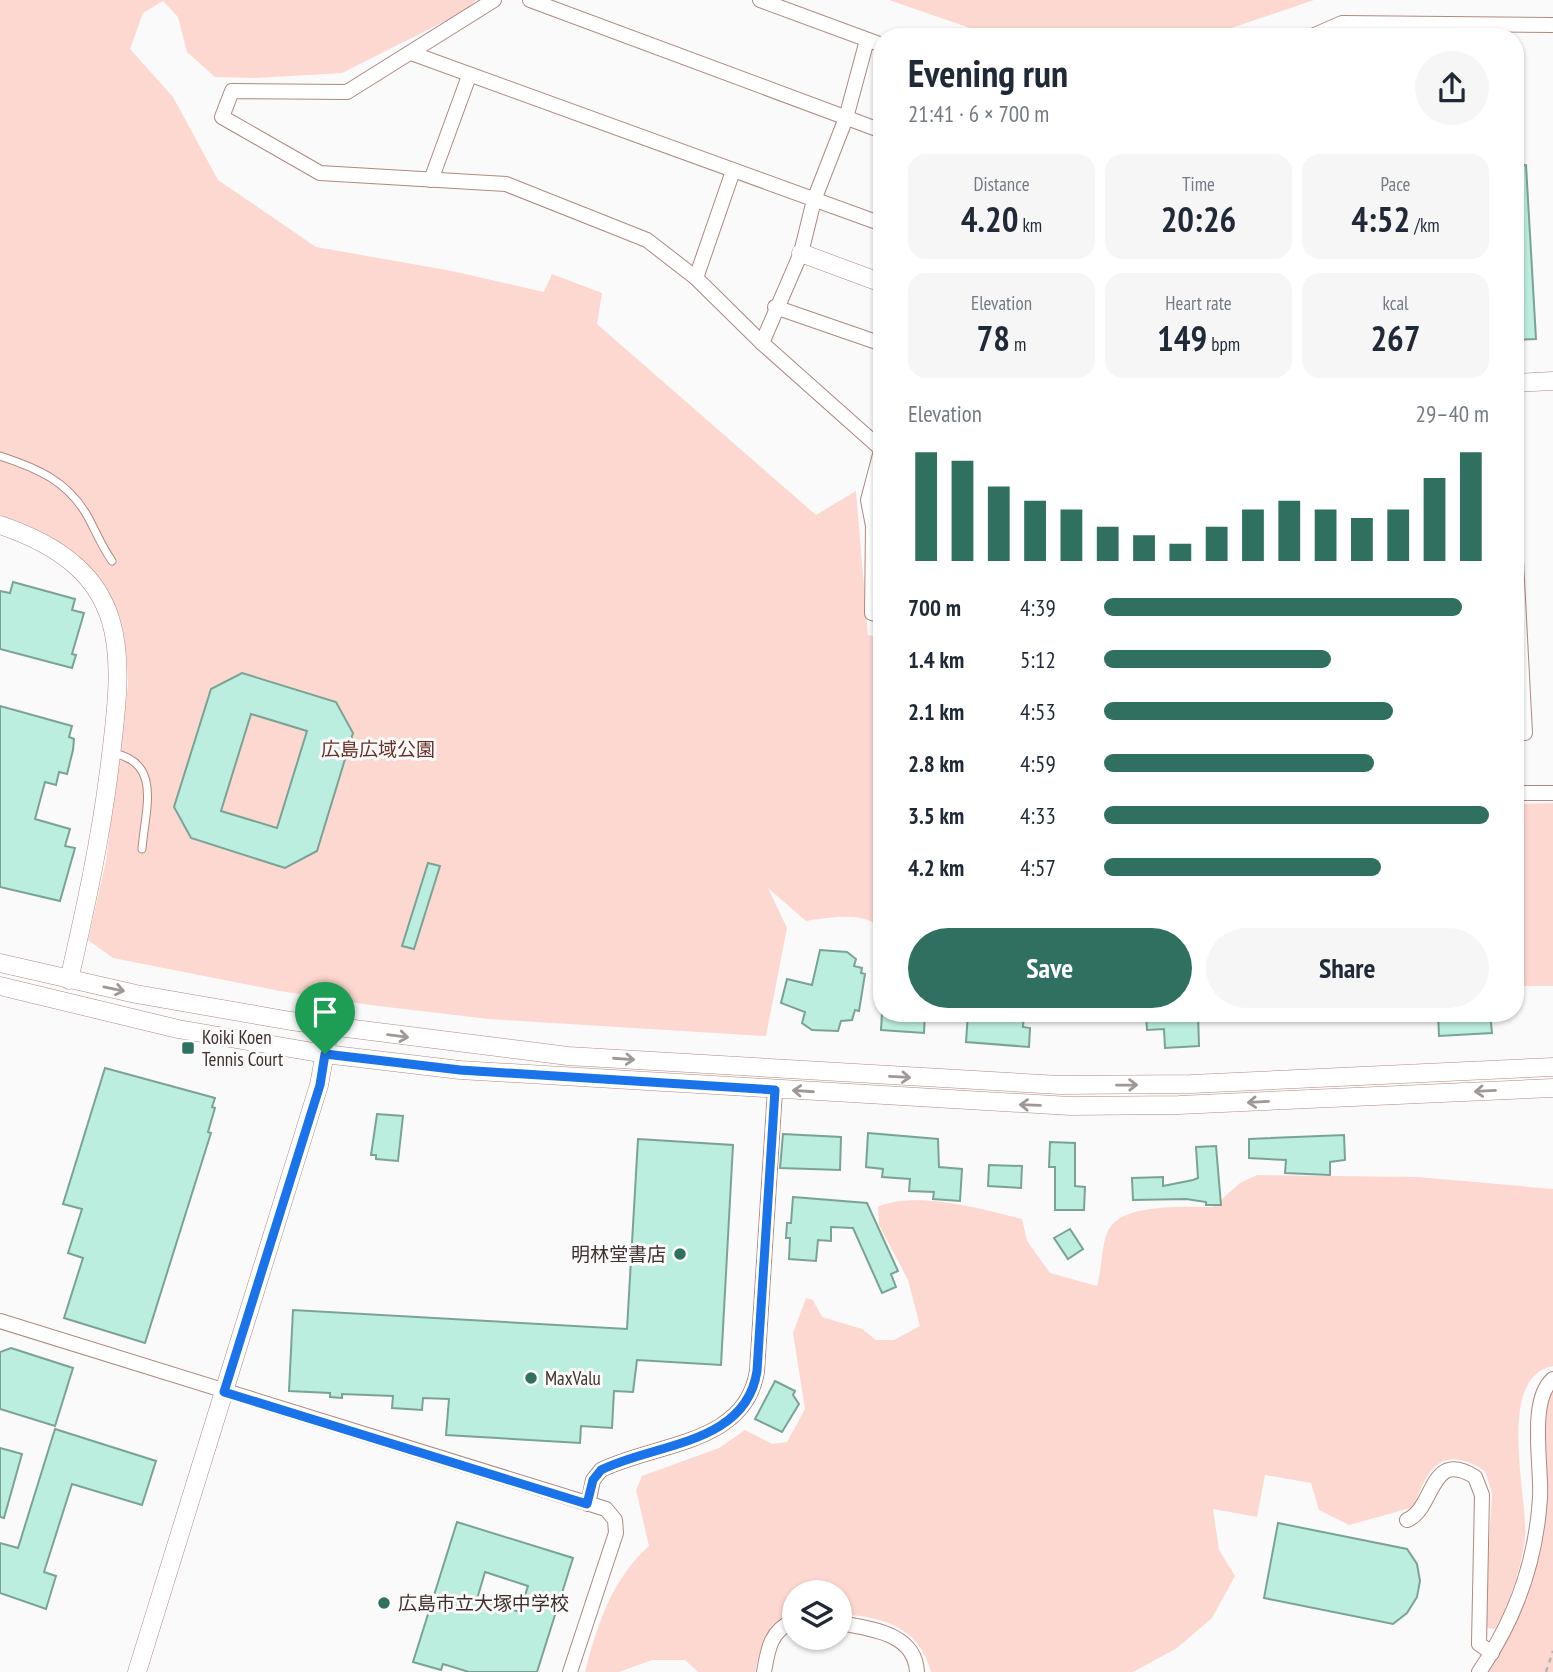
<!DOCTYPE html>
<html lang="en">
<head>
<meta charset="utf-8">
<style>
	body { margin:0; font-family:"PT Sans Narrow","Noto Sans JP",sans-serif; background:#f6f6f7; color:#1f2937; height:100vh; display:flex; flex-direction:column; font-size:26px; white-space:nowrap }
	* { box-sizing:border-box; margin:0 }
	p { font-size:23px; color:#747a83 }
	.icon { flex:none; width:38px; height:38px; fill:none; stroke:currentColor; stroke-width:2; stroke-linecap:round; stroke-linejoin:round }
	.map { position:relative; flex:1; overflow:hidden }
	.side { position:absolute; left:873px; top:28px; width:651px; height:994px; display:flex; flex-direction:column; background:#fff; border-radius:28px; box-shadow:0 2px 5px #0004 }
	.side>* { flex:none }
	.fabs { position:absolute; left:782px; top:1580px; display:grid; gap:14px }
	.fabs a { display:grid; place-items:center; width:70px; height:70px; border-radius:50%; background:#fff; box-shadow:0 2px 5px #0004; font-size:35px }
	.pin { position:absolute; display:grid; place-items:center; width:60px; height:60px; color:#fff; margin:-72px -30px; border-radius:50% 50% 50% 0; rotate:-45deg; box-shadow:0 0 7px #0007 }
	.pin .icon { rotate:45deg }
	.round { display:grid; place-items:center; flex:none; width:74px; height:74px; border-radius:37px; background:#f6f6f7 }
	.overview { display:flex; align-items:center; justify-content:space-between; height:119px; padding:0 35px }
	h1 { font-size:38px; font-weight:800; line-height:52px }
	.stats { display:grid; grid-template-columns:repeat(3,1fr); gap:10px; height:119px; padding:7px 35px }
	.stats div { display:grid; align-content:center; border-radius:18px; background:#f6f6f7; text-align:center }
	.stats b { font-size:35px; font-weight:800 }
	.stats small { font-size:19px; font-weight:400 }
	.stats p { font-size:19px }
	.chart { height:196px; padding:14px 35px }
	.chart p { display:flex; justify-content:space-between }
	.chart svg { width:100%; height:126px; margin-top:7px; stroke:#2f7060; stroke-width:6 }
	.cta { display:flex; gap:14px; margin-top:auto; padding:14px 35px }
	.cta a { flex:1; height:80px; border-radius:42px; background:#2f7060; color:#fff; font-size:28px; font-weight:800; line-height:80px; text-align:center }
	.cta a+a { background:#f6f6f7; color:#1f2937 }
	ul { padding:0 35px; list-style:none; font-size:23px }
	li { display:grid; grid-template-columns:112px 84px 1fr; align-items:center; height:52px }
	li i { height:18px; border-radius:9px; background:#2f7060 }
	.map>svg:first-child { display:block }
	.green { fill:#fdd8d0 }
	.building { fill:#bbeedf; stroke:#7aa396; stroke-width:2; fill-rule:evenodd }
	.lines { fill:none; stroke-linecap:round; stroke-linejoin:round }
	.service-casing { stroke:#ae8981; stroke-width:9 }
	.minor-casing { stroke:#ae8981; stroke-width:16 }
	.tertiary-casing { stroke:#ae8981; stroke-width:19 }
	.path { stroke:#b9b3b2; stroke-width:2.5; stroke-dasharray:5 5; stroke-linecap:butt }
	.service { stroke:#fff; stroke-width:7 }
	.minor { stroke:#fff; stroke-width:14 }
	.tertiary { stroke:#fff; stroke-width:18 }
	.oneway { stroke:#a09896 }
	.route-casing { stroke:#fff; stroke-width:14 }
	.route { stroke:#1a73e8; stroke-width:9 }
	.poi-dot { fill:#2f7060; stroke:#fafafa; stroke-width:2.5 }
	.labels { text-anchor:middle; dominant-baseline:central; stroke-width:6; stroke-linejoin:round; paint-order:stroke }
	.park-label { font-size:19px; fill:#692f25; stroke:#fafafa }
	.poi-label { font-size:19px; fill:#40302d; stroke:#fafafa; text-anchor:start }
</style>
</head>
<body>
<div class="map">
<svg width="1553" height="1672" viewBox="0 0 1553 1672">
	<rect width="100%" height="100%" fill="#fafafa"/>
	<!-- green -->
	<g class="green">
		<path d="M0,0H476L467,10L342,73L256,78L215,77L187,52L178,17L163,1L143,13L130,49L173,97L218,180L316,247L452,271L544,292L552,274L602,293L597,324L816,515L856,491L868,635L882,638V930C866,910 828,918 806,921L768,888L787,928L766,1036L489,1019L370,1005L280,991L113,958L88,940L106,861L128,685C128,594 84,543 0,515Z"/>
		<polygon points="889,0 1314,0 1205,37 996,37"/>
		<polygon points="1553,803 1553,986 1516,986 1516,804"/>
		<path d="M1257,1175L1418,1177L1553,1189V1366C1495,1377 1528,1496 1525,1536C1523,1562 1509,1607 1495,1629L1487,1628L1485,1611L1492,1493L1485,1471C1443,1444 1427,1467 1414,1507L1349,1525L1319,1510L1311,1483L1265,1475L1257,1517L1213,1509L1219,1550L1235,1576L1212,1618L1177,1648L1133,1672H931C919,1626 883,1617 840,1614V1592H794V1614C768,1625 760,1645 755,1672H698L685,1660H652L619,1672H585C597,1625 612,1579 649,1546L636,1490L642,1476L719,1448L745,1430L772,1444L787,1442L805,1409L793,1333L806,1298L813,1300L822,1317L862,1329L876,1340H894L920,1326L908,1280L879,1225L878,1207C915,1190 983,1209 1022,1219L1027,1241L1050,1273L1097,1286C1102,1269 1101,1249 1107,1233C1118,1202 1186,1207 1213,1207L1240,1183Z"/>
		<path d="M1553,1386V1672H1489C1525,1613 1544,1546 1547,1476C1548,1445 1539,1415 1553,1386Z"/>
	</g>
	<!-- building -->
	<g class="building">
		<polygon points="1526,165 1536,339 1516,340 1516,166"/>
		<polygon points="13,582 75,599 72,610 84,613 72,654 76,655 72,668 0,649 0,591 10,593"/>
		<path d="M242,673L336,702L353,733L317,851L285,868L191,838L174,807L211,689ZM251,714L307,731L277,828L221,811Z"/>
		<polygon points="0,706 72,726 69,737 74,739 73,750 67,774 59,772 56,785 45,782 35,819 70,829 65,846 75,848 60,901 0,887"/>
		<polygon points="428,863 440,866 414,949 402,946"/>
		<polygon points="820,950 847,952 856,959 854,966 862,968 861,973 865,974 859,1011 855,1010 852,1020 841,1021 838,1031 812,1030 802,1023 805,1012 781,1003 787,979 812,985"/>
		<polygon points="882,1013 925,1013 924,1033 881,1030"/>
		<polygon points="968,1013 1024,1013 1023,1027 1030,1028 1029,1047 966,1042"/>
		<polygon points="1146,1013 1198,1013 1199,1046 1165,1048 1164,1029 1147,1030"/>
		<polygon points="1438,1013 1490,1013 1492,1033 1439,1036"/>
		<polygon points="105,1068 215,1098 212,1107 215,1108 208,1132 211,1133 145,1343 64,1318 83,1258 68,1253 82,1209 63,1204"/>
		<polygon points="377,1114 403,1116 398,1161 376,1159 376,1155 371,1155"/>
		<polygon points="868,1133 938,1139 939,1167 962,1169 960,1201 933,1199 934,1192 909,1191 910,1179 882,1177 883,1169 866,1167"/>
		<polygon points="783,1134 841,1137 840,1170 780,1168"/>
		<polygon points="1344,1135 1345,1160 1330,1162 1330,1175 1285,1173 1286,1160 1249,1158 1249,1139"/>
		<polygon points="638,1139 733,1145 721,1365 637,1360 633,1392 614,1391 612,1428 581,1426 580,1443 446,1435 449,1399 423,1398 422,1410 392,1408 393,1396 342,1394 342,1398 330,1397 330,1393 289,1391 293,1310 627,1329"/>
		<polygon points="1050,1142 1075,1143 1075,1186 1085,1187 1084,1210 1055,1210 1055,1167 1049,1167"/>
		<polygon points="1216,1146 1221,1205 1206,1205 1206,1202 1186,1199 1133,1200 1132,1178 1163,1177 1163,1186 1193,1180 1198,1178 1196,1147"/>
		<polygon points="989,1165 1022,1166 1021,1188 988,1186"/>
		<polygon points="793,1197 867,1203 898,1271 891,1274 896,1287 882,1293 853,1228 831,1227 831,1241 818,1240 816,1261 789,1259 790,1238 786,1238 787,1223 791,1223"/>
		<polygon points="1070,1229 1083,1249 1068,1259 1054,1238"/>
		<polygon points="11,1348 73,1368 55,1426 0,1409 0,1352"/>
		<polygon points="775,1381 795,1391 793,1395 799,1404 782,1432 755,1419"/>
		<polygon points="55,1429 156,1461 142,1505 72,1484 44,1572 56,1576 46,1609 0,1593 0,1543 18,1548"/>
		<polygon points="0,1448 22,1454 4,1518 0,1517"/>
		<path d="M457,1522L573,1558L537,1672H469L443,1664L441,1670L413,1662ZM485,1572L528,1586L520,1612L477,1599Z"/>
		<polygon points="1278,1523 1407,1549 1417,1564 1420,1581 1417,1597 1407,1613 1393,1624 1264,1598"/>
	</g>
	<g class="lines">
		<defs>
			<g id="service">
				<path d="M0,456C37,468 68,481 88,517C96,532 102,547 112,561"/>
				<path d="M112,753C163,762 145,809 142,849"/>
			</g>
			<g id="minor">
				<polyline points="494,0 347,92 232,91 222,117 320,173 506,184 647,240 696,278 762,343 880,448"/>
				<polyline points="530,0 882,131"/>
				<polyline points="760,0 882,45"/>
				<polyline points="1310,37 1342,23 1553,25"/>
				<polyline points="411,53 882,224"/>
				<polyline points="431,180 469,76"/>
				<polyline points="696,278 733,171"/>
				<polyline points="775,307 882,344"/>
				<polyline points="762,343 801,253 814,200 846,118 867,40"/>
				<polyline points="882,447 868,500 873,526 872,613 882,616"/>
				<polyline points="1516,561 1525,733 1516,733"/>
				<polyline points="1516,793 1553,793"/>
				<polyline points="0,1321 606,1509 615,1520 616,1533 570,1672"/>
				<path d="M588,1504L593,1480L601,1470C655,1443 746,1445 757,1371L775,1090"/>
				<path d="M1407,1520C1435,1509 1429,1448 1475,1477L1482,1495L1479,1644L1492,1653"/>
				<path d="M840,1623C871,1629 915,1633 917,1672"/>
				<path d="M764,1672C768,1648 771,1630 794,1621"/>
				<path d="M1479,1672C1515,1620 1536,1561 1540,1498C1542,1466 1528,1400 1553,1379"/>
			</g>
			<g id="tertiary">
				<polyline points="801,253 882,283"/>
				<polyline points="1516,383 1553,381"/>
				<path d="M0,525C135,571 124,652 109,771C100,842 85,910 69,980"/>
				<polyline points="0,963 136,994 291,1021 568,1056 1060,1085 1191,1084 1553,1067"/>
				<polyline points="0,986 178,1029 325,1054 460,1070 1070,1106 1179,1105 1553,1088"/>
				<polyline points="137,1672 319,1085 327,1042"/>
			</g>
		</defs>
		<!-- service casing -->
		<use href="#service" class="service-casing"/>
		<!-- minor casing -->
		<use href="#minor" class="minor-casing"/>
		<!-- tertiary casing -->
		<use href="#tertiary" class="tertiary-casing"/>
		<!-- path -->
		<polyline class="path" points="1546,1672 1553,1651"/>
		<!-- service -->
		<use href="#service" class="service"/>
		<!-- minor -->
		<use href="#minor" class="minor"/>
		<!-- tertiary -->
		<use href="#tertiary" class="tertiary"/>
	</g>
	<!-- one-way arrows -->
	<defs><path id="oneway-shaft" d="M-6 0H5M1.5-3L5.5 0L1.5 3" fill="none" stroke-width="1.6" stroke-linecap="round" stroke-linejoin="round" transform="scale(1.75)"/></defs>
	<g class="oneway">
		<use href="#oneway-shaft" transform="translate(114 989) rotate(12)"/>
		<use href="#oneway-shaft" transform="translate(398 1036) rotate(7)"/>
		<use href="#oneway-shaft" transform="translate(624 1059) rotate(4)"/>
		<use href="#oneway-shaft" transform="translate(900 1077) rotate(3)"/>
		<use href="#oneway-shaft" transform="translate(1127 1085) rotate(-1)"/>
		<use href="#oneway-shaft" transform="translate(803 1091) rotate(-176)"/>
		<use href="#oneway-shaft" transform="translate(1485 1091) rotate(177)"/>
		<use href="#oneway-shaft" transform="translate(1258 1102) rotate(177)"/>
		<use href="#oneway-shaft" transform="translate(1030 1105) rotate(-178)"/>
	</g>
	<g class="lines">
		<defs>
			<path id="route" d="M325,1054L460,1070L775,1090L757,1371C746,1445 655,1443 601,1470L593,1480L587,1504L224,1392L320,1085Z"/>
		</defs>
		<!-- route casing -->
		<use href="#route" class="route-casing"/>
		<!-- route -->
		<use href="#route" class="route"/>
	</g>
	<!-- markers -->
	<g class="poi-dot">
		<rect x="181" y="1041" width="14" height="14" rx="3.5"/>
		<circle cx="680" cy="1254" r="7"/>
		<circle cx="531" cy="1378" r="7"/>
		<circle cx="384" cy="1603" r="7"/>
	</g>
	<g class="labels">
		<!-- park labels -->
		<g class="park-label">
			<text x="378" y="749">広島広域公園</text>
		</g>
		<!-- poi labels -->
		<g class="poi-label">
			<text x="202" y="1037">Koiki Koen<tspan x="202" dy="22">Tennis Court</tspan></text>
			<text x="666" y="1254" text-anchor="end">明林堂書店</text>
			<text x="545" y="1378">MaxValu</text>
			<text x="398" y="1603">広島市立大塚中学校</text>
		</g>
	</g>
</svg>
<div class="fabs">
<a><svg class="icon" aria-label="layers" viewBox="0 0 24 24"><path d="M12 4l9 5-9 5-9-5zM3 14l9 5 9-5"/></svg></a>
</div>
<div class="pin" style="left:325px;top:1054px;background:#1e9e55"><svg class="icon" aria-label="arrive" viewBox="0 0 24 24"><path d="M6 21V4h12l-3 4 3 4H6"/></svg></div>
<section class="side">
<div class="overview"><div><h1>Evening run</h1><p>21:41 · 6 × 700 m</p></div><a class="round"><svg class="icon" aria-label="share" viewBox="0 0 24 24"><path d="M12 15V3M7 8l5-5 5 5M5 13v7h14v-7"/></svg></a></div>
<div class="stats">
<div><p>Distance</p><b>4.20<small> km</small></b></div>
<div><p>Time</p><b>20:26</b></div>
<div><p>Pace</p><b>4:52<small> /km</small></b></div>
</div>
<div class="stats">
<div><p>Elevation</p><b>78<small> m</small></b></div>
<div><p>Heart rate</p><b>149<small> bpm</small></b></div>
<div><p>kcal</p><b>267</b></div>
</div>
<div class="chart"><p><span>Elevation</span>29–40 m</p>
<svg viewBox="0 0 160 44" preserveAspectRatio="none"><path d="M5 44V6M15 44V9M25 44V18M35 44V23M45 44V26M55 44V32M65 44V35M75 44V38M85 44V32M95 44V26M105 44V23M115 44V26M125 44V29M135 44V26M145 44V15M155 44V6"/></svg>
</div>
<ul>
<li><b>700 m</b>4:39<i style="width:93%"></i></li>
<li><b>1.4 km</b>5:12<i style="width:59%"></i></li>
<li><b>2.1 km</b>4:53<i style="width:75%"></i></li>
<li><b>2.8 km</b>4:59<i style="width:70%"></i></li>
<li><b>3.5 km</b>4:33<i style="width:100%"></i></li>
<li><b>4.2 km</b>4:57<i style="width:72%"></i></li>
</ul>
<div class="cta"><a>Save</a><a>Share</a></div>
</section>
</div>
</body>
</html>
